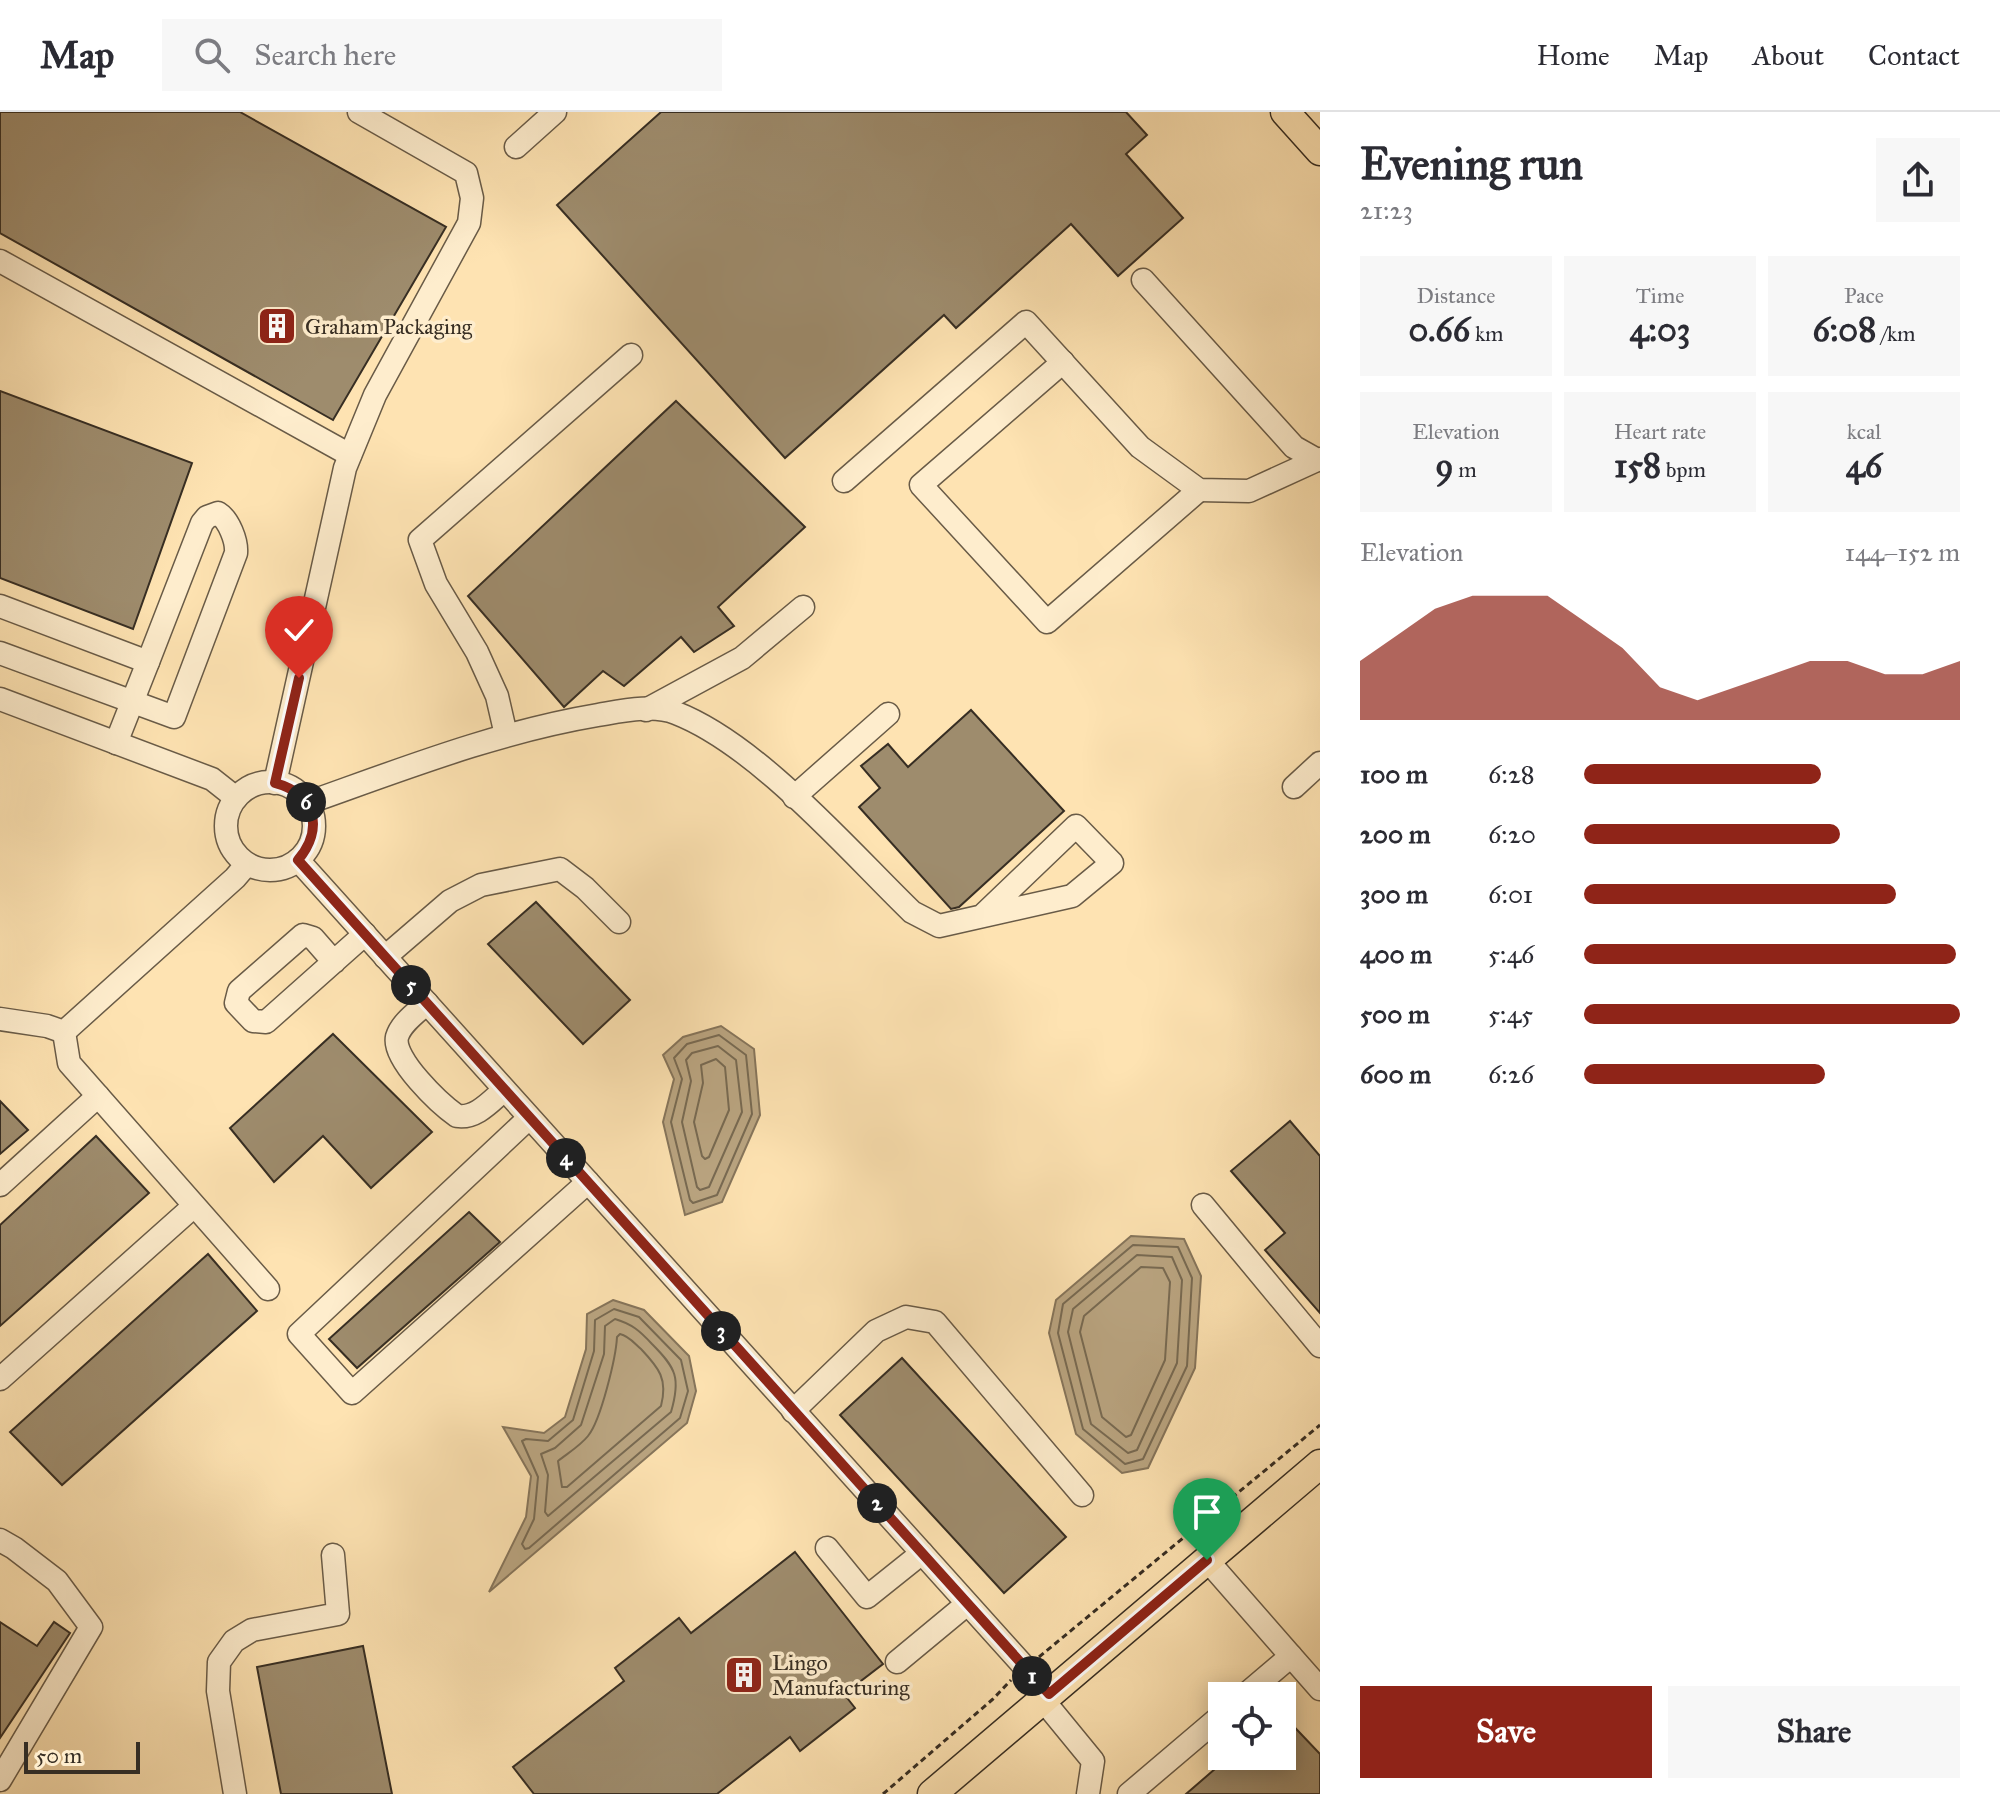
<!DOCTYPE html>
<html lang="en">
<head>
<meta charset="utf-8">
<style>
	body { margin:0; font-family:"IM FELL Great Primer",serif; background:#f7f7f7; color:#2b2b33; height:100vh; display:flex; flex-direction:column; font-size:30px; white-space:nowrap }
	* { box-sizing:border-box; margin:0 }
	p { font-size:26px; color:#7c7c81 }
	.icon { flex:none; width:44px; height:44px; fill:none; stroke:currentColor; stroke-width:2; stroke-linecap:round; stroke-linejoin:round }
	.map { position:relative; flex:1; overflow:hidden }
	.panel { display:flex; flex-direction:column; background:#fff; width:680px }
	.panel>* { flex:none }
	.tools { position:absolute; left:1208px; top:1570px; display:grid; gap:16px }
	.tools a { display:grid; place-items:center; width:88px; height:88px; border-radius:0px; background:#fff; box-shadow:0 4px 20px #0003; font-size:40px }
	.scale { position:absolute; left:24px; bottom:20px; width:116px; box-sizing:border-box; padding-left:8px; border:4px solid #372e23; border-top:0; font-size:22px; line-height:28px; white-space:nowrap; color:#372e23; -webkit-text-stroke:6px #feedcd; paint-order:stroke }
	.pin { position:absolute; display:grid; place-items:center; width:68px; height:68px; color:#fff; margin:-82px -34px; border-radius:50% 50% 50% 0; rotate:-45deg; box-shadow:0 0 8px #0007 }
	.pin .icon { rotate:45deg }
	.km { position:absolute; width:40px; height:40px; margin:-20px; border-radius:50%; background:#222; color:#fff; font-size:22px; line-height:40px; text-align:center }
	.round { display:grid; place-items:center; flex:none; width:84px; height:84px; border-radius:0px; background:#f7f7f7 }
	.head { display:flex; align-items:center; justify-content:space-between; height:136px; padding:0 40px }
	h1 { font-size:44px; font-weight:700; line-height:60px }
	.stats { display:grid; grid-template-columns:repeat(3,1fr); gap:12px; height:136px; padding:8px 40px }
	.stats div { display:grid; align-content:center; border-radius:0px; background:#f7f7f7; text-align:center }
	.stats b { font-size:34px; font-weight:700 }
	.stats small { font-size:22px; font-weight:400 }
	.stats p { font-size:22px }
	.chart { height:224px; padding:16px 40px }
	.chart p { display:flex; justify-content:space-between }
	.chart svg { width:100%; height:144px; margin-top:8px; fill:#8f2418; opacity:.7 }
	.primary-button { display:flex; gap:16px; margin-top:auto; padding:16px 40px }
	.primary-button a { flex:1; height:92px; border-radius:0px; background:#8f2418; color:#fff; font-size:32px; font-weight:700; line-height:92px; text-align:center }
	.primary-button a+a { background:#f7f7f7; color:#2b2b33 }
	ul { padding:0 40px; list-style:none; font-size:26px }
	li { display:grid; grid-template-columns:128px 96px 1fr; align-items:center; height:60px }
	li i { height:20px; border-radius:10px; background:#8f2418 }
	header { display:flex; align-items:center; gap:48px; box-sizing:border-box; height:112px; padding:0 40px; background:#fff; border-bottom:2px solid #e1e1e2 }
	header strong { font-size:38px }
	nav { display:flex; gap:44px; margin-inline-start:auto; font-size:28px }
	.search { width:560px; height:72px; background:#f7f7f7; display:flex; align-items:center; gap:20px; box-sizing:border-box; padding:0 28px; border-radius:0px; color:#7c7c81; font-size:30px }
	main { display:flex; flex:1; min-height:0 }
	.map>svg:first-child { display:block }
	.water { fill:#baa581; stroke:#86755b; stroke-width:2 }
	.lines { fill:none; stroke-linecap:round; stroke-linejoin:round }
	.shore { stroke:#786a52; stroke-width:2 }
	.building { fill:#9e8c6d; stroke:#372e23; stroke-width:2 }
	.minor-casing { stroke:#695b47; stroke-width:25 }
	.major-casing { stroke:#372e23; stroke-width:31 }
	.path { stroke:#372e23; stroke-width:3; stroke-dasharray:6 4; stroke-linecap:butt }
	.minor { stroke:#feedcd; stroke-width:22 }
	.major { stroke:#fee3b2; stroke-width:28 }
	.route-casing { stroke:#fff; stroke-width:16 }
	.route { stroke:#8f2418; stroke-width:10 }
	.labels { text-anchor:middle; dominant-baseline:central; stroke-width:7; stroke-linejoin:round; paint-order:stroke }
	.poi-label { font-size:22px; fill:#372e23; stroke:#feedcd; text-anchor:start }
</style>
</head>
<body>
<header>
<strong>Map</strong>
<div class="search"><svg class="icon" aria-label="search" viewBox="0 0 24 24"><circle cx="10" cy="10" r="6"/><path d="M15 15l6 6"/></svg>Search here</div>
<nav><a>Home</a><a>Map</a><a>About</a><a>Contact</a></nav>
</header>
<main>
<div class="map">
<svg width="1320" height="1682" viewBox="0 0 1320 1682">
	<rect width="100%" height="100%" fill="#fee3b2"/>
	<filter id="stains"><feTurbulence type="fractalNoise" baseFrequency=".0025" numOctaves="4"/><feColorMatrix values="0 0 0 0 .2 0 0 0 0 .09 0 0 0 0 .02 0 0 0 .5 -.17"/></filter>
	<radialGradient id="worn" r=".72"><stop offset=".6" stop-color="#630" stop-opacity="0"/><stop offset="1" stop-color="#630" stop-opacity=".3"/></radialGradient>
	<!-- water -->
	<g class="water">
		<polygon points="721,914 754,937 760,1003 722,1090 685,1103 663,1010 674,967 663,943 683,925"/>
		<polygon points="1131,1124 1184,1127 1201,1164 1195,1256 1148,1356 1122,1361 1076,1322 1049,1221 1056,1188"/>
		<polygon points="613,1188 644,1198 689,1244 696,1279 687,1311 489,1480 526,1405 531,1364 503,1315 544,1321 565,1305 586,1237 587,1202"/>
	</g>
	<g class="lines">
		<!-- shore -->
		<g class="shore">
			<polygon points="719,923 746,943 752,1002 717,1083 693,1091 690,1088 671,1010 682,967 674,946 687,932"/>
			<polygon points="718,934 736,948 742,1000 709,1075 700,1078 697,1075 682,1010 691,969 686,948 692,941"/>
			<polygon points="716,947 725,955 729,998 709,1045 705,1047 702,1044 694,1010 703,971 701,953"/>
			<polygon points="1133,1133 1178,1135 1192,1166 1187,1254 1143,1347 1125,1352 1083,1317 1058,1221 1063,1192"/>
			<polygon points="1137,1143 1172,1145 1182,1168 1177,1251 1137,1338 1128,1341 1091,1312 1068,1220 1073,1197"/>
			<polygon points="1141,1155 1163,1156 1170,1170 1165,1248 1131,1323 1126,1325 1102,1305 1080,1220 1084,1204"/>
			<polygon points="614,1197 639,1205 681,1248 688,1279 680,1306 529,1436 525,1437 522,1432 534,1407 538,1365 522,1329 526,1327 548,1329 573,1308 594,1239 595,1208"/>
			<path d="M615,1207C632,1212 640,1219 652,1232C676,1256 681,1266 671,1300L548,1404L545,1400L548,1363L541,1342L555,1336L581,1313L604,1242L605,1214Z"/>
			<path d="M620,1222C629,1224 634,1231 641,1237C659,1256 668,1267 661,1294L567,1375H562L558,1349C568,1341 580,1334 588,1324C601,1308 616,1245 617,1225Z"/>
		</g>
	</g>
	<!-- building -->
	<g class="building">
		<polygon points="0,0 240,0 446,115 333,308 0,121"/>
		<polygon points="661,0 1126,0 1147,23 1126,42 1183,106 1118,164 1071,112 956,216 944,203 785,346 557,93"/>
		<polygon points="0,279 192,351 133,517 0,466"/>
		<polygon points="676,289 805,415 718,495 734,514 694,540 681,525 624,574 603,559 564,595 468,484"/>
		<polygon points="971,598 1064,699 959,795 951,797 859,695 880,676 861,654 888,632 908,655"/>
		<polygon points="536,790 630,888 583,932 488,832"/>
		<polygon points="333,922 432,1020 371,1076 323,1024 274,1070 230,1016"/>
		<polygon points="0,989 28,1018 0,1042"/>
		<polygon points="1290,1009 1320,1044 1320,1201 1265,1138 1285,1121 1231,1059"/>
		<polygon points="96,1024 149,1081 0,1214 0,1113"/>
		<polygon points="469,1100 500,1130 357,1256 329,1227"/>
		<polygon points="208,1142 257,1199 62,1373 10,1320"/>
		<polygon points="902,1246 1066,1425 1004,1481 840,1303"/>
		<polygon points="795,1440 883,1552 844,1582 855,1596 800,1639 790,1625 717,1682 534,1682 513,1655 624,1569 615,1556 679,1506 691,1521"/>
		<polygon points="0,1510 37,1534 54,1510 70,1521 0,1626"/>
		<polygon points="363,1534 392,1682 281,1682 257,1555"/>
		<polygon points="1282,1602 1320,1642 1320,1682 1186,1682 1230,1644 1282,1644"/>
	</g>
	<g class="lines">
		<defs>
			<g id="minor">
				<polyline points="516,35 555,0"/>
				<polyline points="0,149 350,343"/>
				<polyline points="1143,168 1294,335 1317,348 1320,347"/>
				<polyline points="1063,250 921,373 1047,510 1199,378"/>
				<polyline points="844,369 1026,210 1140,335 1199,378 1249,379 1317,348"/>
				<path d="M0,494L148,550L202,411L207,405L218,401C229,408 237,429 236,441L174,605L0,541"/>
				<polyline points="0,587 212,667 236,686"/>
				<polyline points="646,598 742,546 803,495"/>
				<polyline points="506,623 497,584 477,540 436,472 420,428 631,243"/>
				<polyline points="116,631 148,550"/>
				<circle cx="270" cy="714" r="44"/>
				<polyline points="275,671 345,356 375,283 469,111 472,86 466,61 359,0"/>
				<polyline points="1294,675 1320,651"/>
				<polyline points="794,685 888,602"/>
				<path d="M307,691C403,657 497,620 598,603C622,599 653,592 676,601C758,633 848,738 912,800L939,814L1072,784L1112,751L1076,714L982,804"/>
				<polyline points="298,748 1049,1582"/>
				<polyline points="385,845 450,789 481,773 560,757 585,776 619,810"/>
				<polyline points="334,850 313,826 303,823 239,879 236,891 253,909 266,910 365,822"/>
				<path d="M427,891C417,900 401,911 397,925C392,947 440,992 457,1004C476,1007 491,989 504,978"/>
				<polyline points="0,907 47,914 64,920 235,766 247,752"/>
				<polyline points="64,920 69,951 268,1177"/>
				<polyline points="529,1006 299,1222 352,1281 588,1070"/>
				<polyline points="0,1073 98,984"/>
				<polyline points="1203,1093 1320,1234"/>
				<polyline points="0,1267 194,1094"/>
				<polyline points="793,1299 876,1219 906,1205 935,1210 1082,1383"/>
				<polyline points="0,1428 14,1436 57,1469 91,1515 0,1668"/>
				<polyline points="827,1436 867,1485 922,1441"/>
				<polyline points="1207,1448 1291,1544 1244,1584"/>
				<polyline points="1291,1544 1320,1577"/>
				<polyline points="897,1550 967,1492"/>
				<polyline points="1043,1588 1093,1649 1088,1682"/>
				<polyline points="235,1682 218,1579 219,1550 234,1529 252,1518 338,1502 333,1443"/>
				<polyline points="1129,1682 1222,1603"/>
			</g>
			<g id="major">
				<polyline points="1285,0 1320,39"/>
				<polyline points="932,1682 1320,1352"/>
			</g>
		</defs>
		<!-- minor casing -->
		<use href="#minor" class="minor-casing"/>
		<!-- major casing -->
		<use href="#major" class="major-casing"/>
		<!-- path -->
		<g class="path">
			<polyline points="1039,1545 1320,1313"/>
			<polyline points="883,1682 993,1587 1011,1568"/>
		</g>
		<!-- minor -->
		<use href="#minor" class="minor"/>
		<!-- major -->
		<use href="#major" class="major"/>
	</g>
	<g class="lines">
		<defs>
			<path id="route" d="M299,566L275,671C316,682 324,717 298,748L1049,1582L1207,1448"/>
		</defs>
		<!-- route casing -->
		<use href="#route" class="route-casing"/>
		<!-- route -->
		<use href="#route" class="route"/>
	</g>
	<!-- icons -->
	<defs>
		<symbol id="building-square" viewBox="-11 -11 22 22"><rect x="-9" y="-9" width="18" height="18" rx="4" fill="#8f2418" stroke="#feedcd"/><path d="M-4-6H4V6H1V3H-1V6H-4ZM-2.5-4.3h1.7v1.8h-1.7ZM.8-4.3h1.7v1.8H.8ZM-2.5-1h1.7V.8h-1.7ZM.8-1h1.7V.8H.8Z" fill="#fff"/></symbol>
	</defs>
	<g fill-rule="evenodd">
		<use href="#building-square" x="255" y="192" width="44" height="44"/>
		<use href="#building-square" x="722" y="1541" width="44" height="44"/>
	</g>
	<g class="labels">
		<!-- poi labels -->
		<g class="poi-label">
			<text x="305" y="214">Graham Packaging</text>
			<text x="772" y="1550">Lingo<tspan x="772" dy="25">Manufacturing</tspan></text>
		</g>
	</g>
	<rect width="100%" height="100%" filter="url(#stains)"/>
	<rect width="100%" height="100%" fill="url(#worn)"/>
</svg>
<div class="tools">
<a><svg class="icon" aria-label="locate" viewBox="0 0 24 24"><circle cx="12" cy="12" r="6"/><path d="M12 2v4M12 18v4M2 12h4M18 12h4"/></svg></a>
</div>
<div class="scale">50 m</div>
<div class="pin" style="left:1207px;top:1448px;background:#1e9e55"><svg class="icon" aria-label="arrive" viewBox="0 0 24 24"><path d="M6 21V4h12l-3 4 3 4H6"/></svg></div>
<div class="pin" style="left:299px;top:566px;background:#d93025"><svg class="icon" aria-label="check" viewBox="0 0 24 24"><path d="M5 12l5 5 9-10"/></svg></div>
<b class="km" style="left:1032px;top:1564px">1</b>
<b class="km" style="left:877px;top:1391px">2</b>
<b class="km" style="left:721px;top:1219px">3</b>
<b class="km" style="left:566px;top:1046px">4</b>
<b class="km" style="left:411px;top:873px">5</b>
<b class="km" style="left:306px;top:690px">6</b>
</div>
<section class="panel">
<div class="head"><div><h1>Evening run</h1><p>21:23</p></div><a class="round"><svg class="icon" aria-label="share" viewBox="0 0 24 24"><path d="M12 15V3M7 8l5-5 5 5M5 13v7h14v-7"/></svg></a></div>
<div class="stats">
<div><p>Distance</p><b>0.66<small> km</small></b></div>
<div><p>Time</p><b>4:03</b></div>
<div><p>Pace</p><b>6:08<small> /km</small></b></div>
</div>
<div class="stats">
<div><p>Elevation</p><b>9<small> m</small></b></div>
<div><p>Heart rate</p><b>158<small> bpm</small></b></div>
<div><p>kcal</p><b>46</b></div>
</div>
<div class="chart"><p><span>Elevation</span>144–152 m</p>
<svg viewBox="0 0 160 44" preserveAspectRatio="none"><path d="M0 44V26L10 18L20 10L30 6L40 6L50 6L60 14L70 22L80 34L90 38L100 34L110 30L120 26L130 26L140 30L150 30L160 26V44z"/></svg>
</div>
<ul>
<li><b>100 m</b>6:28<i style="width:63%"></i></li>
<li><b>200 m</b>6:20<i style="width:68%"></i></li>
<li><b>300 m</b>6:01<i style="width:83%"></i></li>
<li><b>400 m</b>5:46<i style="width:99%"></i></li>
<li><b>500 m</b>5:45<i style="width:100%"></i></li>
<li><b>600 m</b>6:26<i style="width:64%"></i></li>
</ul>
<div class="primary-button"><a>Save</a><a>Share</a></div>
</section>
</main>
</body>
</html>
